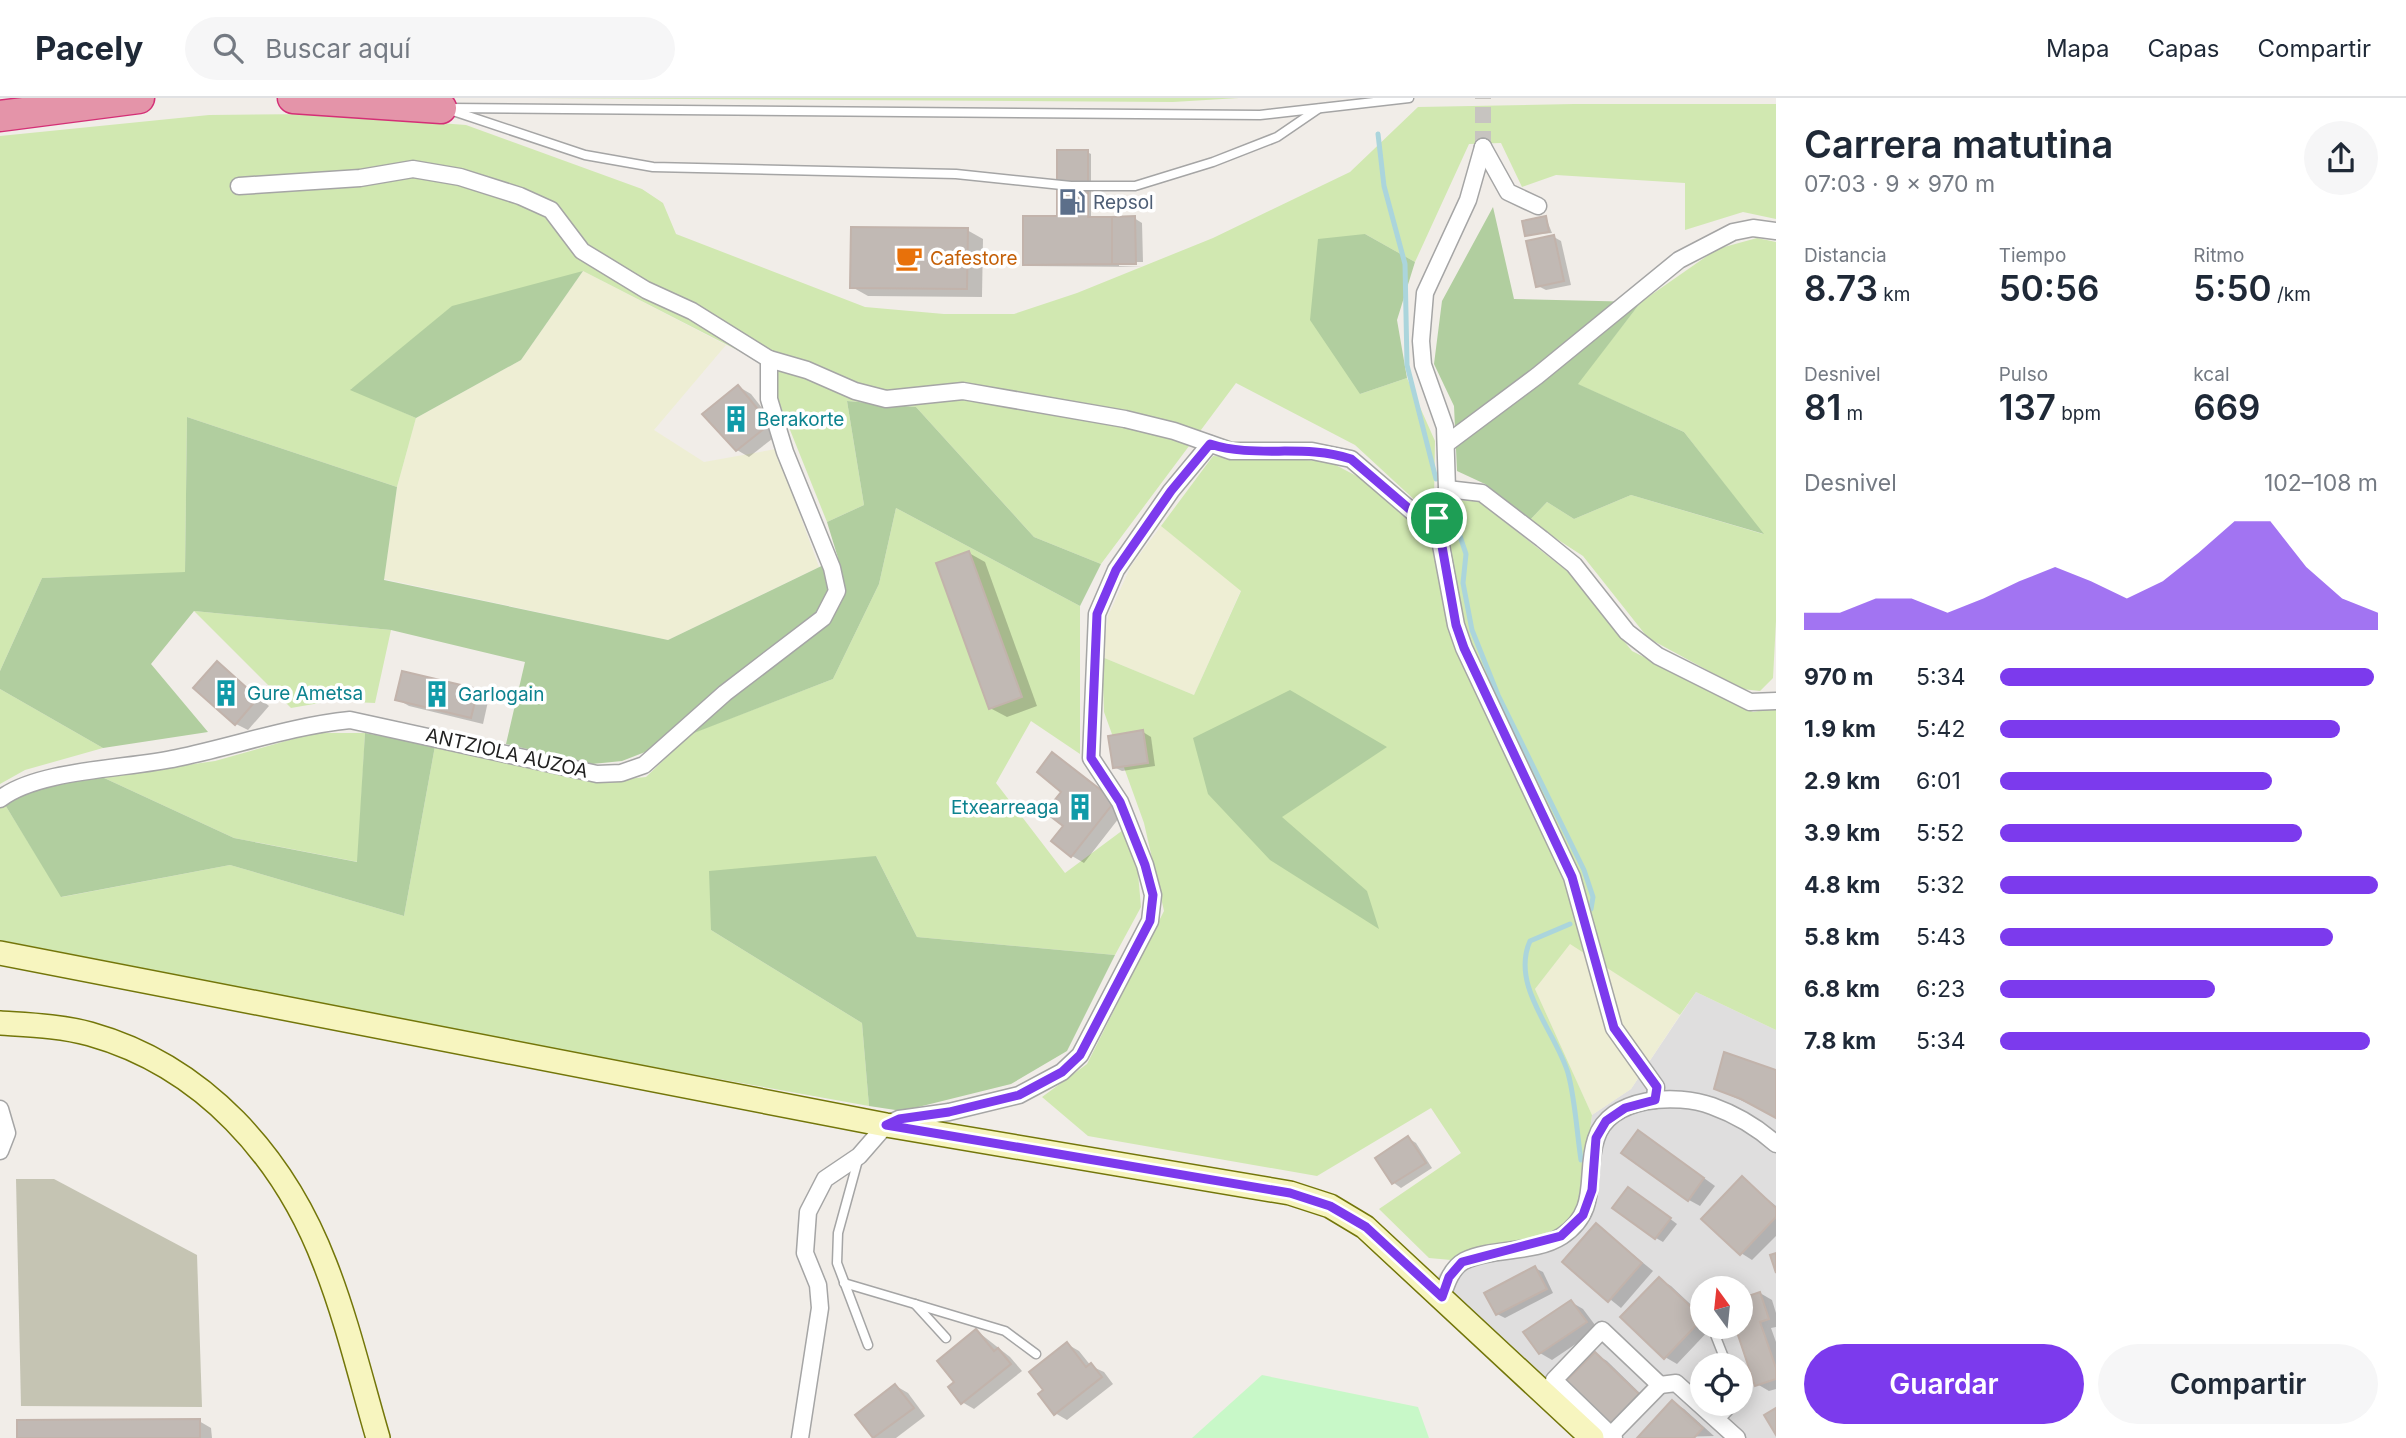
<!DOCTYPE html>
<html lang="es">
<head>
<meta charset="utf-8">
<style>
	body { margin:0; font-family:Inter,sans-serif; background:#f6f6f7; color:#1f2937; height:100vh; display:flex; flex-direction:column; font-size:26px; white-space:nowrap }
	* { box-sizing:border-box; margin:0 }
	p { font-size:23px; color:#747a83 }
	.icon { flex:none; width:38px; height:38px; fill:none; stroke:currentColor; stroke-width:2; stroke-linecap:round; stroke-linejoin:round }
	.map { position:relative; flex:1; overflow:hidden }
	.details { display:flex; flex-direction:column; background:#fff; width:630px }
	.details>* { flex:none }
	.needle { width:46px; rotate:345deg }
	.controls { position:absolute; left:1690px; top:1178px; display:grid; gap:14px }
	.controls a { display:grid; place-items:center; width:63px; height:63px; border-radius:50%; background:#fff; box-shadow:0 4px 18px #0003; font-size:35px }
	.pin { position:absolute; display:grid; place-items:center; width:60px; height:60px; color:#fff; margin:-30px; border:4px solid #fff; border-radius:50%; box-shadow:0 2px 7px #0007 }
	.round { display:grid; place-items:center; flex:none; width:74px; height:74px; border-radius:37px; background:#f6f6f7 }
	.headline { display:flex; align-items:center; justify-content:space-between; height:119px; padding:0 28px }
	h1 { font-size:38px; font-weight:600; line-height:52px }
	.figures { display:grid; grid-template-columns:repeat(3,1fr); gap:10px; height:119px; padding:7px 28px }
	.figures div { display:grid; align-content:center }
	.figures b { font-size:35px; font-weight:600 }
	.figures small { font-size:19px; font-weight:400 }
	.figures p { font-size:19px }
	.chart { height:196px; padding:14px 28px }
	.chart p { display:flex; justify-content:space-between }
	.chart svg { width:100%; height:126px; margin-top:7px; fill:#7c3aed; opacity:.7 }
	.primary-button { display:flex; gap:14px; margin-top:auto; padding:14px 28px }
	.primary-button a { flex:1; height:80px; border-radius:42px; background:#7c3aed; color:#fff; font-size:28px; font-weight:600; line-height:80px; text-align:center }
	.primary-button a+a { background:#f6f6f7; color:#1f2937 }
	ul { padding:0 28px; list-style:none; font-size:23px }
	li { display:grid; grid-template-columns:112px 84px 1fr; align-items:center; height:52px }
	li i { height:18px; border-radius:9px; background:#7c3aed }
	header { display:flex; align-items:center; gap:42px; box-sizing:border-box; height:98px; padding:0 35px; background:#fff; border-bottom:2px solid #e0e1e3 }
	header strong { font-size:33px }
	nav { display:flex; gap:38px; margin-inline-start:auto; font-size:24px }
	.search { width:490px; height:63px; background:#f6f6f7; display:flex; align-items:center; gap:18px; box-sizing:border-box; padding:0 24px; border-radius:38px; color:#747a83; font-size:26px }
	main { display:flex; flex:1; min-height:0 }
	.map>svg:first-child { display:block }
	.residential { fill:#dfdede; fill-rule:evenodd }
	.construction { fill:#c5c4b3 }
	.farmland { fill:#eeeed4 }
	.grass { fill:#d1e8b1 }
	.forest { fill:#b1ce9f }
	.park { fill:#c8f8c8 }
	.shadow { fill:#0003 }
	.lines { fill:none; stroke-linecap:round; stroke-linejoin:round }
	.stream { stroke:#abd5dc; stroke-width:5 }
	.building { fill:#c1b9b4; stroke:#c2b3ab; stroke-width:2 }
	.minor-tunnel { stroke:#c7c4c0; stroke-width:16; stroke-dasharray:16 8; stroke-linecap:butt }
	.service-casing { stroke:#a5a5a5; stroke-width:11 }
	.minor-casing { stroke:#a5a5a5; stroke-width:19 }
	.secondary-casing { stroke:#73760a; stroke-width:26 }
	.motorway-casing { stroke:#d42f76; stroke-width:33 }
	.service { stroke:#fff; stroke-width:8 }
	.minor { stroke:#fff; stroke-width:16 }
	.secondary { stroke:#f7f5bf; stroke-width:23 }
	.motorway { stroke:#e494a9; stroke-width:30 }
	.route-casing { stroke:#fff; stroke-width:14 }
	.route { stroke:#7c3aed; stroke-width:9 }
	.labels { text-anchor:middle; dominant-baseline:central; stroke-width:7; stroke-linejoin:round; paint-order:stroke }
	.service-label { font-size:19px; fill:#4e5e75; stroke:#fff; text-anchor:start }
	.food-label { font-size:19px; fill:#c56008; stroke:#fff; text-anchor:start }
	.culture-label { font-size:19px; fill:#0d838f; stroke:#fff; text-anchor:start }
	.street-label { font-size:19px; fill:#212121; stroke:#fff }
</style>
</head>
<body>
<header>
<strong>Pacely</strong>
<div class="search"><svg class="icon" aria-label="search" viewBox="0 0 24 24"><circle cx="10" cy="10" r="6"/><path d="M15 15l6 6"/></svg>Buscar aquí</div>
<nav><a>Mapa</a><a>Capas</a><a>Compartir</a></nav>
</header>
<main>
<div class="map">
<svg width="1776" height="1340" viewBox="0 0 1776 1340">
	<rect width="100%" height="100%" fill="#f1ede8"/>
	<!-- residential -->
	<path class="residential" d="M1696,894L1776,932V1340H1575L1425,1194L1451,1162L1559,1131L1580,1109L1592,1017L1631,991ZM1703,1190H1741V1228H1703ZM1703,1267H1741V1306H1703Z"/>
	<!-- construction -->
	<polygon class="construction" points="16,1081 54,1081 197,1157 202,1309 21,1308"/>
	<!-- farmland -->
	<g class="farmland">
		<polygon points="583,173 726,247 654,332 704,364 776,351 819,469 668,542 384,481 397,389 416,320 521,262"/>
		<polygon points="1161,428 1241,492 1194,597 1102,559 1108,518 1131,468"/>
		<polygon points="1570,845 1680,917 1631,991 1592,1017 1535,891"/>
	</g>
	<!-- grass -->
	<g class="grass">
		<polygon points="533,0 1239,0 1173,4"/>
		<polygon points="1574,6 1776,6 1776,121 1743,114 1685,132 1685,85 1556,77 1522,89 1501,45 1469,46 1415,164 1365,136 1360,296 1407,280 1435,343 1434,402 1419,406 1355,347 1236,285 1101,466 1034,439 916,309 847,303 864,407 827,424 776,297 778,273 583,173 351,291 416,320 397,389 187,319 185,475 42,480 0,573 0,38 209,17 321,16 466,27 642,91 663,105 676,136 865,209 944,216 1014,216 1077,195 1213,140 1350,74 1418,9"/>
		<polygon points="1757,140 1776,144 1776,523 1773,580 1760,593 1742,591 1648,540 1583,458 1529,423 1547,404 1574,421 1631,397 1763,436 1684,334 1577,286 1641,204 1717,151"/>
		<polygon points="1213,358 1328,363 1368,384 1428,436 1450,418 1454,402 1478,403 1567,473 1632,553 1753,614 1776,610 1776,932 1696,894 1680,917 1570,846 1535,891 1592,1017 1580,1109 1559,1131 1451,1162 1429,1160 1379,1111 1461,1055 1431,1010 1317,1078 1088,1038 1042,999 1087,966 1164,813 1144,725 1104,614 1102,559 1194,597 1241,493 1161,428"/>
		<polygon points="896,410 1080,508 1080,656 1031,623 996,685 1065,775 1123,732 1138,775 1141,809 1115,857 917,839 876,758 711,832 862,925 869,1008 591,958 0,842 0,709 4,705 62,799 230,767 404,818 435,648 596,684 646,679 692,635 833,581 879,486"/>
		<polygon points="194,513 391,532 375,605 331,603 291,610"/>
		<polygon points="0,591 103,650 25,672 0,686"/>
		<polygon points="314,635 365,635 358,764 234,740 102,679 215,663"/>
	</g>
	<!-- forest -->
	<g class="forest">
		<polygon points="1493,109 1514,201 1641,204 1578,286 1684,334 1764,436 1631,397 1574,421 1547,404 1529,423 1485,386 1457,373 1454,308 1434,266 1442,203"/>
		<polygon points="1365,136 1415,164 1397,222 1407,280 1360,296 1310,222 1318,141"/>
		<polygon points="583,173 521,262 416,320 350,292 452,208"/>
		<polygon points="847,303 916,309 1034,439 1101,466 1080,508 896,410 879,486 833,581 622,663 592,666 506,646 525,564 391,532 194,513 151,566 208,634 103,650 0,591 0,573 42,480 185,474 187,319 397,389 384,482 668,542 838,460 827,424 864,407"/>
		<polygon points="1290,592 1387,649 1282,719 1367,793 1379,831 1270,762 1208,696 1193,640"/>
		<polygon points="365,635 435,648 404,818 230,767 61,799 4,705 43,689 102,679 234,740 357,764"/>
		<polygon points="876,758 917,839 1115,857 1067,953 1011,986 902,1013 869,1008 862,925 711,832 709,773"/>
	</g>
	<!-- park -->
	<polygon class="park" points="1262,1277 1418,1309 1429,1340 1192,1340"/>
	<!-- shadow -->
	<g class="shadow">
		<polygon points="1087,54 1091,56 1091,121 1134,120 1142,125 1143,164 1119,164 1119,168 1143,169 1028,168 1025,166 1059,120"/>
		<polygon points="1546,120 1552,135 1527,137"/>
		<polygon points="967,132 983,141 982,199 868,198 852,189"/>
		<polygon points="1554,139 1561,143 1571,187 1546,192 1538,188"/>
		<polygon points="739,289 751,296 781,334 749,359 737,352 704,316"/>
		<polygon points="969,455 985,464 1037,608 1007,619 990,610"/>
		<polygon points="217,565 269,608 248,632 236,626"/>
		<polygon points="477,592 489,599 483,626 409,608 397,601"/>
		<polygon points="1143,634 1151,639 1155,668 1122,673 1114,669"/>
		<polygon points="1053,657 1126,711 1084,765 1072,758 1064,693"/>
		<polygon points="1776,974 1776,1018 1716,991"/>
		<polygon points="1408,1040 1416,1045 1432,1070 1401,1090 1394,1085 1378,1061"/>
		<polygon points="1650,1041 1715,1088 1700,1108 1689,1102"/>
		<polygon points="1742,1080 1776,1108 1776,1138 1752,1162 1741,1155"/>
		<polygon points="1636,1095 1677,1126 1663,1144 1656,1140"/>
		<polygon points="1597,1127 1653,1173 1621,1210 1564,1164"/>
		<polygon points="1535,1170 1543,1174 1553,1195 1505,1220 1497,1216"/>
		<polygon points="1659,1181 1671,1188 1703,1218 1703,1228 1713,1228 1677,1266 1665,1259"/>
		<polygon points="1760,1195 1772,1202 1776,1215 1776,1229 1771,1230 1776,1244 1776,1291 1769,1293 1757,1286 1741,1228"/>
		<polygon points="1571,1204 1583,1211 1598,1231 1552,1262 1540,1255"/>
		<polygon points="977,1233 1010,1259 1022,1273 974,1311 962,1304 957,1285"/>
		<polygon points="1067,1246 1079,1253 1091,1268 1104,1274 1113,1286 1067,1322 1055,1315"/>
		<polygon points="1595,1256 1607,1263 1650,1305 1611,1326"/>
		<polygon points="896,1288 908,1295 925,1318 896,1340 875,1340 858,1317"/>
		<polygon points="1672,1304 1684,1311 1714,1338 1639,1340"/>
		<polygon points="199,1323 211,1330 212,1340 19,1340"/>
	</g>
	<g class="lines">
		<!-- stream -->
		<g class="stream">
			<polyline points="1378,36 1384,88 1405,166 1407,267 1436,381"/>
			<polyline points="1452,414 1466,456 1463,485 1472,532 1498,597 1584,772 1593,799 1591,811"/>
			<path d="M1570,826L1530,843C1510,888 1556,934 1568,975C1575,1000 1577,1036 1581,1062"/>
		</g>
	</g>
	<!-- building -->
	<g class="building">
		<polygon points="1057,52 1088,52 1088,119 1112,119 1112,166 1023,167 1023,118 1057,118"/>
		<polygon points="1135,118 1136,166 1112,166 1112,119"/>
		<polygon points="1546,118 1549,134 1525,138 1522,123"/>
		<polygon points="851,129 968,130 967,191 850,190"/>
		<polygon points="1554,137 1564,183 1536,189 1526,143"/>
		<polygon points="738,287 770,326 736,353 702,316"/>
		<polygon points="969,453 1022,599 989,611 936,465"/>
		<polygon points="217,563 258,600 235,627 193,590"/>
		<polygon points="402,573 478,591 471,620 395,602"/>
		<polygon points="1143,632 1148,665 1113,670 1108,638"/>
		<polygon points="1052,654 1115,703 1071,759 1051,743 1063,728 1045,714 1061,694 1037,674"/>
		<polygon points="1724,954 1776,972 1776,1020 1741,1001 1714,991"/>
		<polygon points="1638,1032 1704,1080 1688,1103 1621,1055"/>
		<polygon points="1408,1038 1426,1065 1392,1086 1375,1060"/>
		<polygon points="1742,1078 1776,1110 1776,1119 1740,1157 1701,1121"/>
		<polygon points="1628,1089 1671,1120 1655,1141 1612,1110"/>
		<polygon points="1596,1125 1642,1165 1608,1204 1562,1164"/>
		<polygon points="1776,1155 1776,1175 1770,1157"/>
		<polygon points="1535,1168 1547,1191 1496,1217 1484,1195"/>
		<polygon points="1659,1179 1703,1220 1664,1261 1620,1219"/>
		<polygon points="1760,1194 1769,1221 1760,1224 1776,1270 1776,1281 1755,1288 1735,1228 1741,1228 1741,1213 1749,1210 1745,1199"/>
		<polygon points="1571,1202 1587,1224 1539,1256 1523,1234"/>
		<polygon points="976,1231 994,1253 998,1250 1011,1266 961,1306 948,1289 954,1284 937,1263"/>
		<polygon points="1067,1244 1086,1269 1091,1265 1102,1279 1054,1317 1038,1296 1043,1292 1029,1274"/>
		<polygon points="1595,1254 1640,1297 1610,1327 1565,1284"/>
		<polygon points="895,1286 914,1310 873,1340 855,1317"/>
		<polygon points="1672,1302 1703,1330 1694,1340 1637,1340"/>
		<polygon points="1776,1310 1776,1337 1764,1317"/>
		<polygon points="200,1321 200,1340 17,1340 17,1322"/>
	</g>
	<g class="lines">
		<!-- minor-tunnel -->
		<polyline class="minor-tunnel" points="1483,49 1483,0"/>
		<defs>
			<g id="service">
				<polyline points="447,10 1260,17 1409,0"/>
				<polyline points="450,12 585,57 653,69 956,76 1071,88 1135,88 1213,64 1277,39 1318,11"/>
				<polyline points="858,1062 838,1135 837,1165 868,1247"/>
				<polyline points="844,1185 915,1206 946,1240"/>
				<polyline points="915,1206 1005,1233 1036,1256"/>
				<polyline points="1712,1229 1727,1267"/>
				<polyline points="1720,1322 1735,1306"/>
			</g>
			<g id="minor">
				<polyline points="1483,49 1468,102 1425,195 1421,243 1423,267 1445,329 1447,391 1437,426 1456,527 1464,550 1572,779 1614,930 1656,989 1655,1002"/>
				<polyline points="1483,49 1508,94 1538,108"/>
				<polyline points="239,88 360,80 413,71 460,79 520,98 551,112 582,153 646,192 692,213 769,261 807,272 855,293 886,301 963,293 1125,321 1174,333 1231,353 1312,353 1351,361 1421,421 1430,424 1437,420"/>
				<polyline points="1446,346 1537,278 1679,162 1733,134 1753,130 1776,133"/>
				<polyline points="1447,391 1482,395 1542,441 1574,467 1627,534 1658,558 1750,604 1776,603"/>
				<path d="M0,701C38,671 128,671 177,660C235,648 291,628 350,622L597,676L621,675L644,667L725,595L823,520L837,493L832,470L785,354L769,301V261"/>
				<polyline points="0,1011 7,1035 0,1053"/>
				<path d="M1442,1199C1446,1187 1451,1170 1464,1163C1493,1149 1534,1156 1562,1138C1601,1112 1584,1077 1596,1041C1609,998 1677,995 1712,1008C1737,1017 1757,1029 1776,1046"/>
				<polyline points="1611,1337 1660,1287"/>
				<polyline points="800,1340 820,1210 818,1187 805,1155 808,1114 825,1081 859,1058 886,1027 899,1021 949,1014 1019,997 1062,974 1080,957 1150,823 1153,797 1145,767 1120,704 1091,660 1097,516 1116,472 1171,393 1210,346"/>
				<polyline points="1614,1340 1554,1282 1602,1232 1660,1287 1676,1285 1737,1340"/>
			</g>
			<g id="secondary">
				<polyline points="0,855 886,1027 1290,1095 1330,1108 1365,1129 1592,1340"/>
				<path d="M0,925C30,927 61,928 90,936C204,968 284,1059 325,1166C347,1222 361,1282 378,1340"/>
			</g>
			<g id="motorway">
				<polyline points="293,0 441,10"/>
				<polyline points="0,18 139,0"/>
			</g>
		</defs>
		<!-- service casing -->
		<use href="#service" class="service-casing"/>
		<!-- minor casing -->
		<use href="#minor" class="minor-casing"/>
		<!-- secondary casing -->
		<use href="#secondary" class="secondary-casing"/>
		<!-- motorway casing -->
		<use href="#motorway" class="motorway-casing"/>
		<!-- service -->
		<use href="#service" class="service"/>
		<!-- minor -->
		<use href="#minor" class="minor"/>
		<!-- secondary -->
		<use href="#secondary" class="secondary"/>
		<!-- motorway -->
		<use href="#motorway" class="motorway"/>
	</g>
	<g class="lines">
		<defs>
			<path id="route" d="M1210,346C1256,361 1304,345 1351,361L1421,421L1430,424L1437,420L1456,527L1464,550L1572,779L1614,930L1657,989L1655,1002L1625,1010L1606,1023L1596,1040L1592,1092L1583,1117L1561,1138L1462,1164L1449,1179L1442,1199L1366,1129L1330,1108L1290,1095L886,1027L899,1021L949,1014L1019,997L1062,974L1080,957L1150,823L1153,797L1145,767L1120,704L1091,660L1097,516L1116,472L1171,393Z"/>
		</defs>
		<!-- route casing -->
		<use href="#route" class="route-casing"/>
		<!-- route -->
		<use href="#route" class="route"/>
	</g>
	<!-- icons -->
	<defs>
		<symbol id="fuel-bare" viewBox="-9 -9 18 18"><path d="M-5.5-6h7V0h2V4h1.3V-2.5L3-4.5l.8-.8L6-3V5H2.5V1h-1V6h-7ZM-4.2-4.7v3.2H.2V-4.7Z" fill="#5c6f8a" stroke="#fff" stroke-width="2.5" paint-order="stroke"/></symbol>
		<symbol id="cafe-bare" viewBox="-9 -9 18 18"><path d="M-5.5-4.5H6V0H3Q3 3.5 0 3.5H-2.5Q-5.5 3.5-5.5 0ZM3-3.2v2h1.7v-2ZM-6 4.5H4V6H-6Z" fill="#e8710a" stroke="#fff" stroke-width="2.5" paint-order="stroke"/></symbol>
		<symbol id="building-bare" viewBox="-9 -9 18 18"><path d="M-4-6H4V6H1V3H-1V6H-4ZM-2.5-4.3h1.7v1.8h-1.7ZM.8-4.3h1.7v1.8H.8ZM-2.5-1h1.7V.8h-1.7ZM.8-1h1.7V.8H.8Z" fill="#0f9aa8" stroke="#fff" stroke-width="2.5" paint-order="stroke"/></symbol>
	</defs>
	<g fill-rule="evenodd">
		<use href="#fuel-bare" x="1053" y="85" width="38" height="38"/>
		<use href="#cafe-bare" x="890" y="141" width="38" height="38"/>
		<use href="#building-bare" x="717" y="302" width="38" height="38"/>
		<use href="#building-bare" x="207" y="576" width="38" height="38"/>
		<use href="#building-bare" x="418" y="577" width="38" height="38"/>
		<use href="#building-bare" x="1061" y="690" width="38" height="38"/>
	</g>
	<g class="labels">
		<!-- service labels -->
		<g class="service-label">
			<text x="1093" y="104">Repsol</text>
		</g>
		<!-- food labels -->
		<g class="food-label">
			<text x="930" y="160">Cafestore</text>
		</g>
		<!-- culture labels -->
		<g class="culture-label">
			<text x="757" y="321">Berakorte</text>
			<text x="247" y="595">Gure Ametsa</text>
			<text x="458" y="596">Garlogain</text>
			<text x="1059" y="709" text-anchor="end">Etxearreaga</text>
		</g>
		<!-- street labels -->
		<g class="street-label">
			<text transform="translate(507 655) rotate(13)">ANTZIOLA AUZOA</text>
		</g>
	</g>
</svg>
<div class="controls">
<a><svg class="needle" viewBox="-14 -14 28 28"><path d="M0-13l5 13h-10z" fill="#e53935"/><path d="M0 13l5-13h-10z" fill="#747a83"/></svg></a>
<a><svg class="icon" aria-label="locate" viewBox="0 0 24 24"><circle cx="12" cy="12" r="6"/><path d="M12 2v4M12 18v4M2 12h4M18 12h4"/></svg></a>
</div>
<div class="pin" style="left:1437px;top:420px;background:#1e9e55"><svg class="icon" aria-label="arrive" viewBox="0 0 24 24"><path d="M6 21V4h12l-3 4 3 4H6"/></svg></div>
</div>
<section class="details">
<div class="headline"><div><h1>Carrera matutina</h1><p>07:03 · 9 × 970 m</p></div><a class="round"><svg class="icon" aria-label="share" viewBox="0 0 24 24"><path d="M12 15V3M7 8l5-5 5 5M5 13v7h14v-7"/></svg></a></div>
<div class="figures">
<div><p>Distancia</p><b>8.73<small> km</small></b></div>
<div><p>Tiempo</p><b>50:56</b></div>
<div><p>Ritmo</p><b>5:50<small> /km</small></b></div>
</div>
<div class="figures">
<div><p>Desnivel</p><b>81<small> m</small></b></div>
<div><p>Pulso</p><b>137<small> bpm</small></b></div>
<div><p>kcal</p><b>669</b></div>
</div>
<div class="chart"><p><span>Desnivel</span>102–108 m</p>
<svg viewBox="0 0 160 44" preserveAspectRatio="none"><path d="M0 44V38L10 38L20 33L30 33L40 38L50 33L60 27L70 22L80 27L90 33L100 27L110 17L120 6L130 6L140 22L150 33L160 38V44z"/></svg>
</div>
<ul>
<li><b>970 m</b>5:34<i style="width:99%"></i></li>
<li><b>1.9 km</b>5:42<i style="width:90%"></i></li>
<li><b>2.9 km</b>6:01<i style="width:72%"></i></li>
<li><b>3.9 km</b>5:52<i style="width:80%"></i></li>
<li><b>4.8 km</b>5:32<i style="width:100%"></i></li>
<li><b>5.8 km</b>5:43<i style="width:88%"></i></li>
<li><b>6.8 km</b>6:23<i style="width:57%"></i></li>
<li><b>7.8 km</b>5:34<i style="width:98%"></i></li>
</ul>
<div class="primary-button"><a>Guardar</a><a>Compartir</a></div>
</section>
</main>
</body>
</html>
